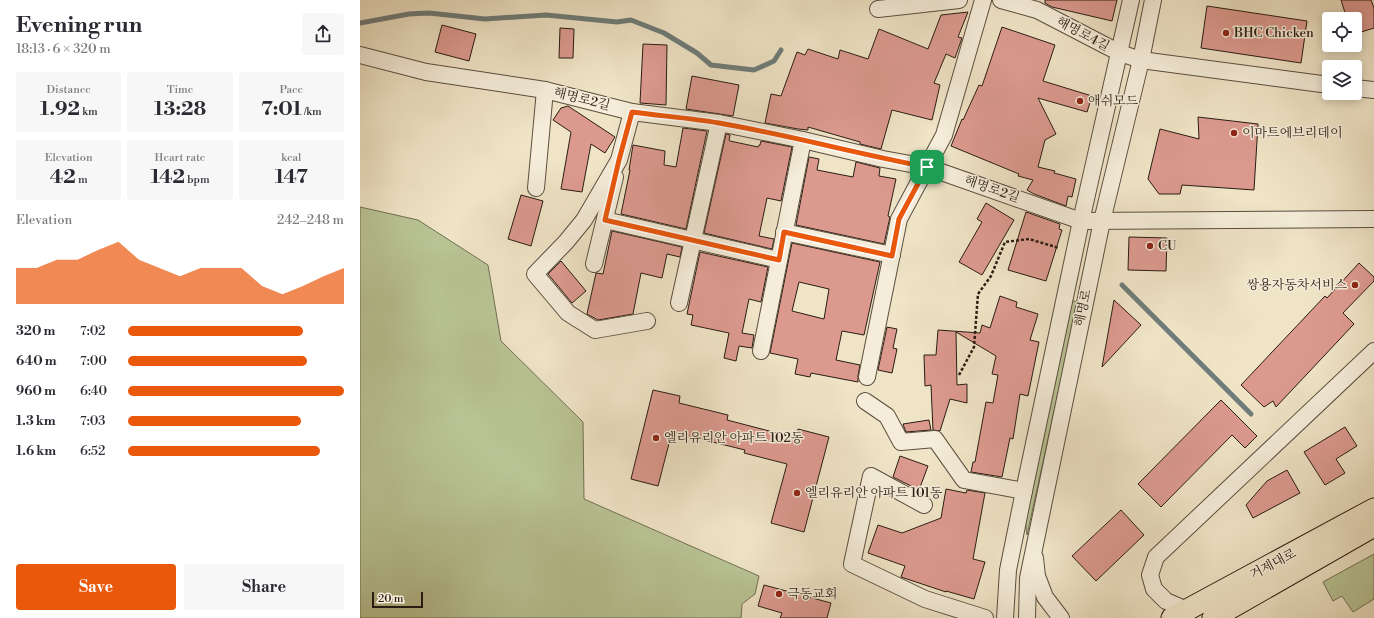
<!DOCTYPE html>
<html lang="en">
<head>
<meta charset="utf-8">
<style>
	body { margin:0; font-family:"Libre Bodoni","Noto Serif KR",serif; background:#f7f7f7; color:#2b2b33; height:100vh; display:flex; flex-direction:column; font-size:15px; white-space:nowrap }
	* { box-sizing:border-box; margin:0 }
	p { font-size:13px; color:#7c7c81 }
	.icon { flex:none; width:22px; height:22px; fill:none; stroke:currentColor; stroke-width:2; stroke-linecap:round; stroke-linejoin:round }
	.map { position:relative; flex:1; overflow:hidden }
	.details { display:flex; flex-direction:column; background:#fff; width:360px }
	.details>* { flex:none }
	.fabs { position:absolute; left:962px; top:12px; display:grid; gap:8px }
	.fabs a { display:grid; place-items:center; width:40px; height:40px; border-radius:4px; background:#fff; box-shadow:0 2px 10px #0003; font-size:20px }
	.scale { position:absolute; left:12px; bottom:10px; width:51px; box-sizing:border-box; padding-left:4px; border:2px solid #2a1c12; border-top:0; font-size:11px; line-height:14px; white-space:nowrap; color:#2a1c12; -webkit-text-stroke:3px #f5edda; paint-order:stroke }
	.pin { position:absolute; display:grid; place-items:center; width:34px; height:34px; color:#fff; margin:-17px; border-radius:8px; box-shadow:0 2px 6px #0006 }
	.round { display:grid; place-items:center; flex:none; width:42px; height:42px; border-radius:4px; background:#f7f7f7 }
	.headline { display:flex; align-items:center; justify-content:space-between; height:68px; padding:0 16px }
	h1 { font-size:22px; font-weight:700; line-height:30px }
	.metrics { display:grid; grid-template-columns:repeat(3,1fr); gap:6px; height:68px; padding:4px 16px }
	.metrics div { display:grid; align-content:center; border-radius:4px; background:#f7f7f7; text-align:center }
	.metrics b { font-size:20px; font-weight:700 }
	.metrics small { font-size:11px; font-weight:400 }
	.metrics p { font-size:11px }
	.chart { height:112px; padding:8px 16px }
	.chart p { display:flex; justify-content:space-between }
	.chart svg { width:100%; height:72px; margin-top:4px; fill:#ea580c; opacity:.7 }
	.button { display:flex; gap:8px; margin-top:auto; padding:8px 16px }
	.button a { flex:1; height:46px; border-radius:4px; background:#ea580c; color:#fff; font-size:16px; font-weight:700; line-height:46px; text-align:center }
	.button a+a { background:#f7f7f7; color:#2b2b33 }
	ul { padding:0 16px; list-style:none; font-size:13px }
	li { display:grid; grid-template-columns:64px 48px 1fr; align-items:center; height:30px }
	li i { height:10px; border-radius:5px; background:#ea580c }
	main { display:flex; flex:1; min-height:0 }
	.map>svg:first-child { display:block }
	.green { fill:#b9c495; stroke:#727054 }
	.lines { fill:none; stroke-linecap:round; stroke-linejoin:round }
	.stream { stroke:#6f7c79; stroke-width:5 }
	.building { fill:#dc9a8f; stroke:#2a1c12; fill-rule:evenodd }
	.minor-casing { stroke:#5b4e3f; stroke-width:18 }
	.major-casing { stroke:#2a1c12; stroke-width:23 }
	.path { stroke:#2a1c12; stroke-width:2.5; stroke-dasharray:3 2; stroke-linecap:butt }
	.minor { stroke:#f5edda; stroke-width:16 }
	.major { stroke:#efe4c6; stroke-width:21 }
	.route-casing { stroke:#fff; stroke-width:8 }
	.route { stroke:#ea580c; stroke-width:5 }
	.poi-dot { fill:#8f2418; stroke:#f5edda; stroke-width:1.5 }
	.labels { text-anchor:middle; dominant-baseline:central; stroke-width:3; stroke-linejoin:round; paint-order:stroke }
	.poi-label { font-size:13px; fill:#2a1c12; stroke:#f5edda; text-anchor:start }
	.street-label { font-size:13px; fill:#2a1c12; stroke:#f5edda }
</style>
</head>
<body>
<main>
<section class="details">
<div class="headline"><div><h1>Evening run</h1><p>18:13 · 6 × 320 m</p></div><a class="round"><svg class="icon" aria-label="share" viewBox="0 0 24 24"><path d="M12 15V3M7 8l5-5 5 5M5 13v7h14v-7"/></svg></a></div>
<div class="metrics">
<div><p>Distance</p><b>1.92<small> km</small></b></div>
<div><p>Time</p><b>13:28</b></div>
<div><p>Pace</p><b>7:01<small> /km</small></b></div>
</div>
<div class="metrics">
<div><p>Elevation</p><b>42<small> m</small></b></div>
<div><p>Heart rate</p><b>142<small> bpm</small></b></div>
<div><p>kcal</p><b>147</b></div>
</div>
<div class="chart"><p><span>Elevation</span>242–248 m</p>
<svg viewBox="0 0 160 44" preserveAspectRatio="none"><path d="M0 44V22L10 22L20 17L30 17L40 11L50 6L60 17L70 22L80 27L90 22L100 22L110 22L120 33L130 38L140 33L150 27L160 22V44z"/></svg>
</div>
<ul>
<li><b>320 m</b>7:02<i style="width:81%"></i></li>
<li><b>640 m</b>7:00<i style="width:83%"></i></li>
<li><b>960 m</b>6:40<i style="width:100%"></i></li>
<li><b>1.3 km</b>7:03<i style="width:80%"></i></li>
<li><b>1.6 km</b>6:52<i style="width:89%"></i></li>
</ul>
<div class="button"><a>Save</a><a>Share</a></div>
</section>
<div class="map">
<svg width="1014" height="618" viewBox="0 0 1014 618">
	<rect width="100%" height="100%" fill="#efe4c6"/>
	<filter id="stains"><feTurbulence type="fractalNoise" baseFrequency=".005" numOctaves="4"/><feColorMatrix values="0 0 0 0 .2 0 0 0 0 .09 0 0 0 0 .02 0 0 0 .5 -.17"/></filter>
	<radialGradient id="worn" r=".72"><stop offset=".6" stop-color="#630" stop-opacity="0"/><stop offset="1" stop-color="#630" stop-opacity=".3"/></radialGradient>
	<!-- green -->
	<g class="green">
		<polygon points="0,207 58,220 128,265 141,341 223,422 224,499 399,576 395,594 382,604 381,618 0,618"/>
		<polygon points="709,300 718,302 667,535 664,511"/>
		<polygon points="1014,554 1014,599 993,612 982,596 973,601 963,582"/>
	</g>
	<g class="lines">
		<!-- stream -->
		<g class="stream">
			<polyline points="0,23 49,14 69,13 125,19 186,15 257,22 271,20 304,33 337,53 351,65 394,70 414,61 421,50"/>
			<polyline points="762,285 891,414"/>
		</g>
	</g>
	<!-- building -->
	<g class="building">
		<polygon points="685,0 757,0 752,21 692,7 685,3"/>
		<polygon points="981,0 1011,0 1014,8 1014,28 995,34 995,19 987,19"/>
		<polygon points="847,6 947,21 941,63 841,48"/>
		<polygon points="608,12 598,37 602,38 595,58 586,54 574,83 580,85 572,120 532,110 521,149 500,144 500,142 448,127 448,130 438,129 405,123 411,94 421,96 437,52 445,55 448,49 478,59 480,50 508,59 519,29 568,49 581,15"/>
		<polygon points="82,25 116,34 109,61 75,52"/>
		<polygon points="642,27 695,45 683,81 732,96 727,112 678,98 696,134 685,140 678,167 695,171 694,173 716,179 712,197 708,196 706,206 674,194 667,190 673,180 658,176 659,174 591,146 602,119 603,120 619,85 622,86"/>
		<polygon points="200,28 214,29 213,58 199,58"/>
		<polygon points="283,44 307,45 306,105 280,103"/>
		<polygon points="332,76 379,85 373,116 326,109"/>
		<polygon points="208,106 255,137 245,153 231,144 222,192 201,189 211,132 193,120 201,108"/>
		<polygon points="838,117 898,124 894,190 822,185 820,194 799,194 788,179 800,129 839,139"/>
		<polygon points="323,128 347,131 326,229 261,214 270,170 269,170 273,145 305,151 304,165 316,167"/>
		<polygon points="366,134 370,135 369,140 370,141 398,147 399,145 400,145 401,141 432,147 421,201 407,198 399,236 414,239 412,249 344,233"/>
		<polygon points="449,157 459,159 457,170 493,177 496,162 520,168 519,176 536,179 528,216 530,217 524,244 436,225"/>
		<polygon points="161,195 183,201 171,246 148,239"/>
		<polygon points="626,203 654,220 622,275 599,262 622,222 617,219"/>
		<polygon points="666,212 700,224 699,229 702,230 686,281 648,270"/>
		<polygon points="252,231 322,247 320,257 307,254 302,278 281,273 273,314 238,320 227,314 236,273 243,274"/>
		<polygon points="769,237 807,238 806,271 768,270"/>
		<path d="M432,243L520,262L504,335L482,331L476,360L500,365L498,376V382L451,373L450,377L435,374L438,359L410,353ZM439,282L469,289L464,319L432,311Z"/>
		<polygon points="340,252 408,267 401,302 389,299 382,333 394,335 392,348 379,346 376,361 364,358 369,333 331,325 333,315 327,314"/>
		<polygon points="201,261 226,291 212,303 188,274"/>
		<polygon points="999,263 1014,277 1014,281 983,313 994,324 916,407 913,401 904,407 881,385 965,296 967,298"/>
		<polygon points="640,296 657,302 656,307 678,314 670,340 679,342 668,396 660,394 653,439 650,438 642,477 611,472 613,462 615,462 626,402 633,403 638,375 632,374 636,356 596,332 597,385 607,384 607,403 590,399 580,431 573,430 571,385 565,386 564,355 576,355 578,330 620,333 622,325 630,328"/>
		<polygon points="754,300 781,325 742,367"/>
		<polygon points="527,327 537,329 533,348 537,349 532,373 518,370"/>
		<polygon points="293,390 320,396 319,403 368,415 367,420 436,438 438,429 469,437 444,532 411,523 427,464 384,453 385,450 312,432 298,486 271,479"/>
		<polygon points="861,400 897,436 885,448 872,435 801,507 778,484"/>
		<polygon points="569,420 571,430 546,432 544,427 543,424"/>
		<polygon points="985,427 997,446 976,459 985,473 965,485 944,452"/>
		<polygon points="540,456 568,466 559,490 533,477"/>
		<polygon points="927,470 940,493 893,518 886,505 907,481"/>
		<polygon points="586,489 606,493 607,490 625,493 613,559 625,562 614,599 586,591 586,592 541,577 545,566 508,553 518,525 542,533 581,518"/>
		<polygon points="761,510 784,535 736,581 712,556"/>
		<polygon points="404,585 471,603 467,618 420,618 422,613 398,606"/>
	</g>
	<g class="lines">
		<defs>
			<g id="minor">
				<polyline points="641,0 677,10 760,53 781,60 969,85"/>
				<polyline points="518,9 599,0"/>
				<polyline points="0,55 66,72 185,90 272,112 359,123 443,140 523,159 567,167 721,221 1014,219"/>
				<polyline points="995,88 1014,90"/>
				<polyline points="272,112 259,160 224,220 206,242 175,274 208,313 235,330 287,321"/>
				<polyline points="176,188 185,90"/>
				<polyline points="245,220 419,260"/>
				<polyline points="424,232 532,255"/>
				<polyline points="234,264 255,177"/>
				<polyline points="319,303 359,123"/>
				<polyline points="401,351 443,140"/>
				<polyline points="507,377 539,219 584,135 623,0"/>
				<polyline points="505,401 527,416 541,442 575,439 604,480 664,491"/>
				<polyline points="564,505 511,476 492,564 565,599 625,618"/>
				<polyline points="675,558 677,576 685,597 701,618"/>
				<polyline points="827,610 806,601 794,589 790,575 796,557 1014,351"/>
				<polyline points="645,618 648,570 664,491 721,221 771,0"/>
				<polyline points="667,618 668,578 742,221 781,60 793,0"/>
			</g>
			<g id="major">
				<polyline points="812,618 1014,509"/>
				<polyline points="853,618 1014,526"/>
			</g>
		</defs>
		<!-- minor casing -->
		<use href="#minor" class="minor-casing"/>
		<!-- major casing -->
		<use href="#major" class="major-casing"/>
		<!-- path -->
		<polyline class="path" points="599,375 614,347 618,294 631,276 645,242 669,239 699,248"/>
		<!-- minor -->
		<use href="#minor" class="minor"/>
		<!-- major -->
		<use href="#major" class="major"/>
	</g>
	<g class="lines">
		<defs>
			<path id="route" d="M272,112C301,116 331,118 359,123C429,135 498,154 567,167L539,219L532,256L424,232L419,260L245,220L259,160Z"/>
		</defs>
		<!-- route casing -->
		<use href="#route" class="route-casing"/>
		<!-- route -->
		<use href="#route" class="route"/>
	</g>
	<!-- markers -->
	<g class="poi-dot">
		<circle cx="866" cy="33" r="4"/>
		<circle cx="720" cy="101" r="4"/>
		<circle cx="874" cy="133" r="4"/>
		<circle cx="790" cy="246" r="4"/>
		<circle cx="995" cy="285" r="4"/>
		<circle cx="296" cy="438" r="4"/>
		<circle cx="437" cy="493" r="4"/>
		<circle cx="419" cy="594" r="4"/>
	</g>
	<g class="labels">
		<!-- poi labels -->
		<g class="poi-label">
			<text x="874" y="33">BHC Chicken</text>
			<text x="728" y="101">애쉬모드</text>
			<text x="882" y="133">이마트에브리데이</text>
			<text x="798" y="246">CU</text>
			<text x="987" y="285" text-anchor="end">쌍용자동차서비스</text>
			<text x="304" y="438">엘리유리안 아파트 102동</text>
			<text x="445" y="493">엘리유리안 아파트 101동</text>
			<text x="427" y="594">극동교회</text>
		</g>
		<!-- street labels -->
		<g class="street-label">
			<text transform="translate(723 34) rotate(28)">해명로4길</text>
			<text transform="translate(222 99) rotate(14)">해명로2길</text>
			<text transform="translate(632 189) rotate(19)">해명로2길</text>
			<text transform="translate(723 308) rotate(-78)">해명로</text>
			<text transform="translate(913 564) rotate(-28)">거제대로</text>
		</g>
	</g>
	<rect width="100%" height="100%" filter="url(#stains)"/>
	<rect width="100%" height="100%" fill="url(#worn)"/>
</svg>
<div class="fabs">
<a><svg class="icon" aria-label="locate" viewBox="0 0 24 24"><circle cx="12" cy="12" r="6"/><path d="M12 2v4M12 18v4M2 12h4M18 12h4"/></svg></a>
<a><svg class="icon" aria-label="layers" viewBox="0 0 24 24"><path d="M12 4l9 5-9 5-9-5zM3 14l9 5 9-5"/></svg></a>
</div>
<div class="scale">20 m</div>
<div class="pin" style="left:567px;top:167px;background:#1e9e55"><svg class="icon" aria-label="arrive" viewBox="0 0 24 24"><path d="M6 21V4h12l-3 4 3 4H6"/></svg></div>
</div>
</main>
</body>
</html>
